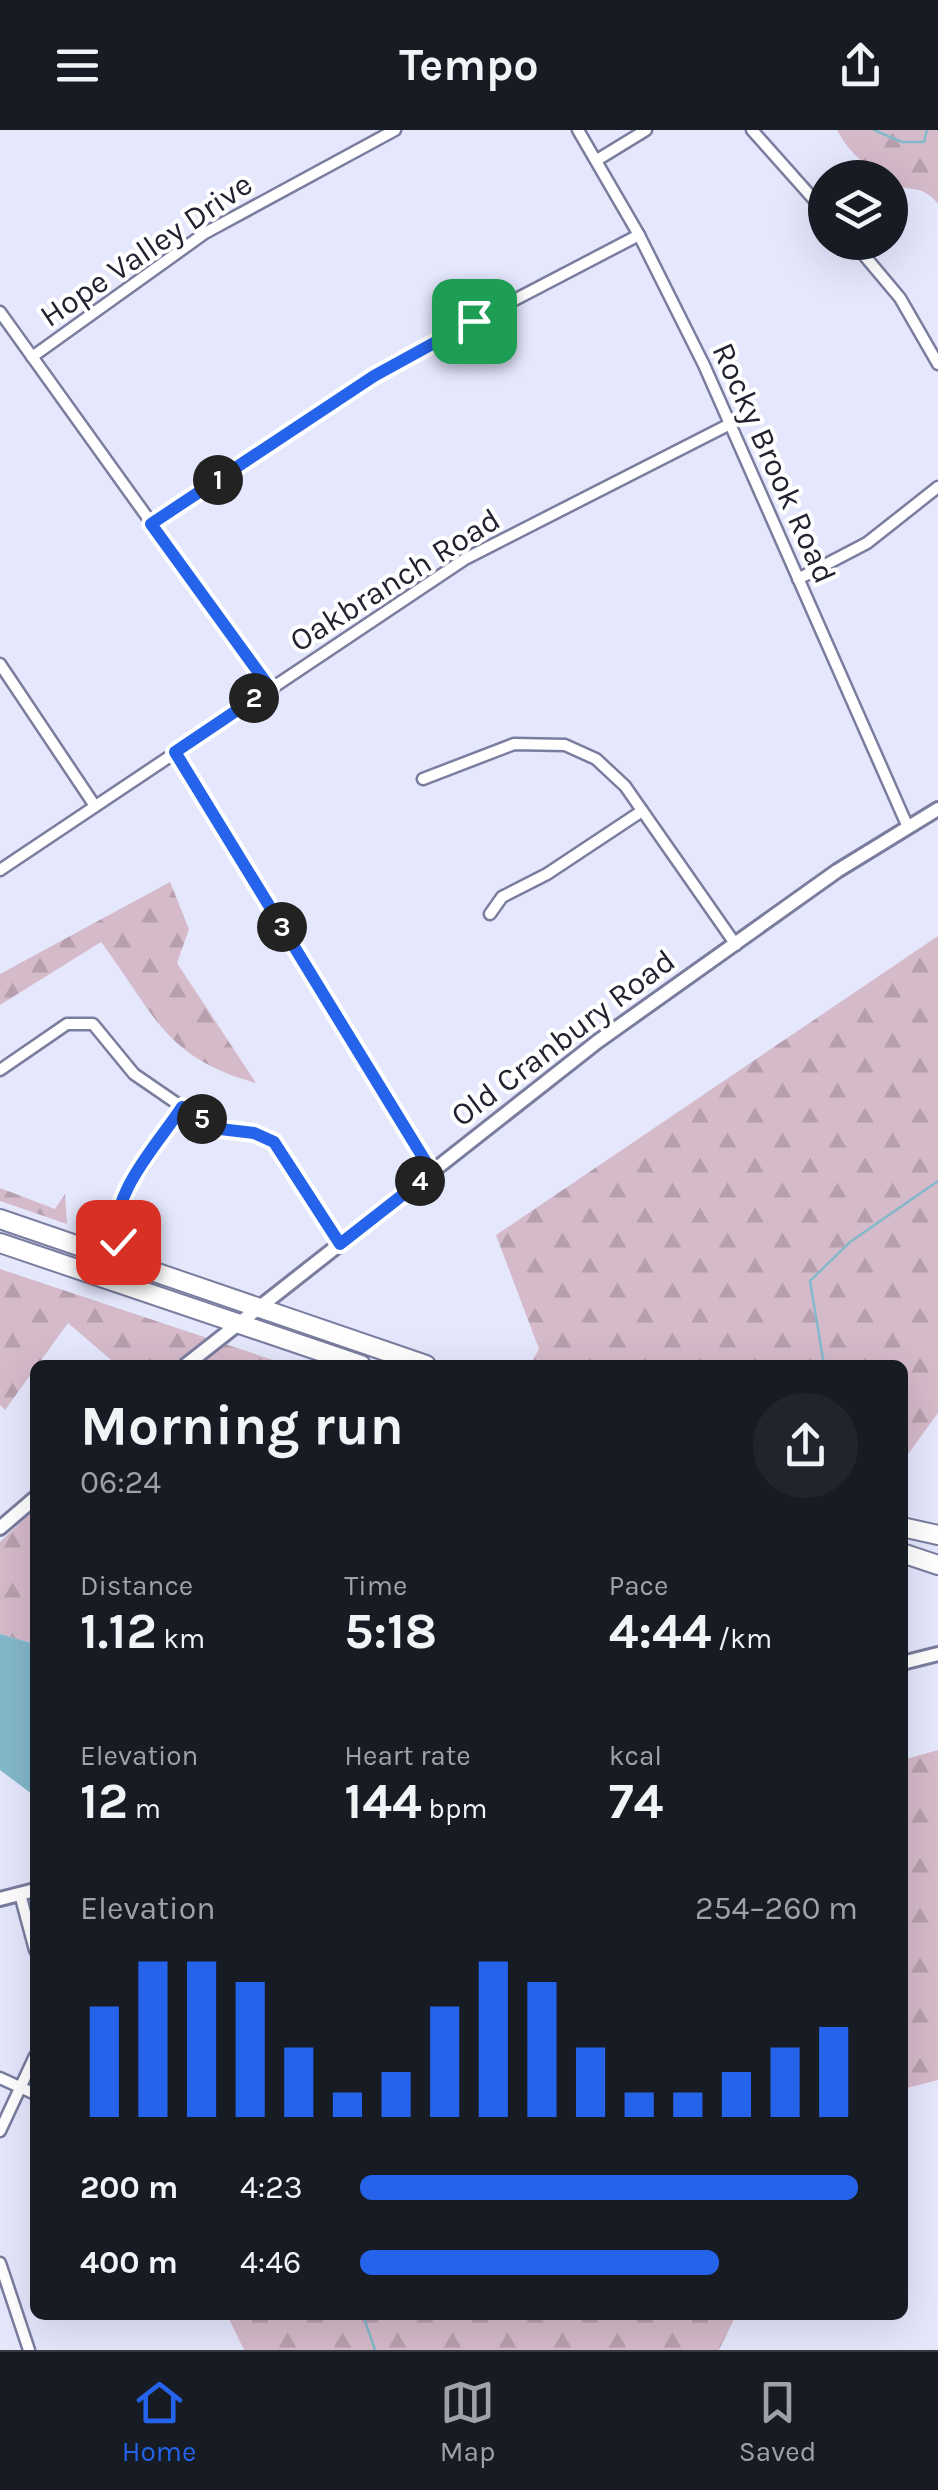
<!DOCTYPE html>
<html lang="en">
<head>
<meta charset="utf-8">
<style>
	body { margin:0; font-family:Karla,sans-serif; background:#20242c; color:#f1f3f6; height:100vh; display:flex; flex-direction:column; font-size:38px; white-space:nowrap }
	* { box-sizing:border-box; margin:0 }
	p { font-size:32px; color:#9ea1a6 }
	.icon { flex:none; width:55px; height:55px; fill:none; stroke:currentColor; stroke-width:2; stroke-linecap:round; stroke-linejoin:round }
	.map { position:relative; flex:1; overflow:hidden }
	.details { position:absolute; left:30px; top:1230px; width:878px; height:960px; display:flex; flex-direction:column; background:#171b24; border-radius:15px; box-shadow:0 10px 40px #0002 }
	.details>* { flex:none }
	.buttons { position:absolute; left:808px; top:30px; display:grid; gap:20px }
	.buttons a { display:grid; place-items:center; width:100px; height:100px; border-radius:50%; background:#171b24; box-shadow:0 10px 40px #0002; font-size:50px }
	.pin { position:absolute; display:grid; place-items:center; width:85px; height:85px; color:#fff; margin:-42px; border-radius:20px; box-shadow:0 5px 15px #0006 }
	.km { position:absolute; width:50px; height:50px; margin:-25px; border-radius:50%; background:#222; color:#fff; font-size:28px; line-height:50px; text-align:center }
	.round { display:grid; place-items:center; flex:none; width:105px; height:105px; border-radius:52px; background:#20242c }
	.summary { display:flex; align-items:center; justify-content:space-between; height:170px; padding:0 50px }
	h1 { font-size:55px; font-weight:700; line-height:75px }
	.figures { display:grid; grid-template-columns:repeat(3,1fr); gap:15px; height:170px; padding:10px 50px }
	.figures div { display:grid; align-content:center }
	.figures b { font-size:50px; font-weight:700 }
	.figures small { font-size:28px; font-weight:400 }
	.figures p { font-size:28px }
	.chart { height:280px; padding:20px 50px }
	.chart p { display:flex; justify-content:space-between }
	.chart svg { width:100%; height:180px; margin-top:10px; stroke:#2563eb; stroke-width:6 }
	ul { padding:0 50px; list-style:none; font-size:32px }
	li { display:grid; grid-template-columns:160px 120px 1fr; align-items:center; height:75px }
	li i { height:25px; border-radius:12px; background:#2563eb }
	header { display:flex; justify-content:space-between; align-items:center; height:130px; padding:0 50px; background:#171b24; font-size:45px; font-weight:700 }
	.menu { display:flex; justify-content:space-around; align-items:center; height:140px; border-top:2px solid #363941; background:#171b24; font-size:28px; color:#9ea1a6 }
	.menu a { display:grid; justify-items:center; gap:5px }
	.menu .selected { color:#2563eb }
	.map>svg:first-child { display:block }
	.forest { fill:url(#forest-firs) }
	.water { fill:#84b8cb }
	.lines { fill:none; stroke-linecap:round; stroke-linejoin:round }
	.stream { stroke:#84b8cb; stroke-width:2.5 }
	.minor-casing { stroke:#7a7d9e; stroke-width:15 }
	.tertiary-casing { stroke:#7a7d9e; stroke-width:18 }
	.trunk-casing { stroke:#7a7d9e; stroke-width:22 }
	.minor { stroke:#fff; stroke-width:10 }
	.tertiary { stroke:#fff; stroke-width:12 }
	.trunk { stroke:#fff; stroke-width:18 }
	.route-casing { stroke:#fff; stroke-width:20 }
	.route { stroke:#2563eb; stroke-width:12 }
	.labels { text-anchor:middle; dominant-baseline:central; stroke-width:8; stroke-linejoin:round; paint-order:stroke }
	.street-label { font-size:32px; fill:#222330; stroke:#fff }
</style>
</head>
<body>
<header><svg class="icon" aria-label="menu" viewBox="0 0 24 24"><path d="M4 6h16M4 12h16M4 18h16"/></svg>Tempo<svg class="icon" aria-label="share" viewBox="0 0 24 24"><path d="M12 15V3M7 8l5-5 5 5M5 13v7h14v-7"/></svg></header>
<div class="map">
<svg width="938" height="2220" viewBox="0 0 938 2220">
	<defs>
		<pattern id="forest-firs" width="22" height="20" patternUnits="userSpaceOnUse" patternTransform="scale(2.5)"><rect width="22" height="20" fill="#d5baca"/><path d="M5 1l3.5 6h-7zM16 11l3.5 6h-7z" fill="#b7a0ae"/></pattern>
	</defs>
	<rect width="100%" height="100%" fill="#e5e7fd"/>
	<!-- forest -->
	<g class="forest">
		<path d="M837,0H938V74C921,52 909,64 890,52C872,41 850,25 837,0Z"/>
		<path d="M170,752L189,799L177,833L256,953C163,927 155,884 101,812L0,875V844Z"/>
		<polygon points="938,806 938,1283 903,1331 902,1235 530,1235 539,1219 496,1105"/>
		<polygon points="0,1058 55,1079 65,1064 67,1094 0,1071"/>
		<polygon points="0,1139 288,1235 117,1235 68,1193 5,1280 0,1275"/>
		<polygon points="35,1379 35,1514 0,1504 0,1412"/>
		<polygon points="938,1620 938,1950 903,1959 903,1630"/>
		<polygon points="227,2185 736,2185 719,2220 244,2220"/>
	</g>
	<!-- water -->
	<polygon class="water" points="0,1504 35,1514 35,1672 32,1664 0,1640"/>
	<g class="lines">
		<!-- stream -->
		<g class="stream">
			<polyline points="874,0 902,12 924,12 927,0"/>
			<polyline points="824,1235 810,1151 850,1112 938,1051"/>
			<polyline points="363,2185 375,2220"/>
		</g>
		<defs>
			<g id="minor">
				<polyline points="578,0 639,105 704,235 907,695"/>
				<polyline points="752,0 825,82"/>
				<polyline points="597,30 646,0"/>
				<polyline points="853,112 900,168 938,234"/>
				<polyline points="0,182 270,558"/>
				<polyline points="32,227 205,103 395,0"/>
				<polyline points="151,394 403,228 639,105"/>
				<polyline points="798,449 867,413 938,357"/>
				<polyline points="0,534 95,676"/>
				<polyline points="175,622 432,1042"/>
				<polyline points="423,649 514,614 565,615 596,629 625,656 736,815"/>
				<polyline points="0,740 465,429 730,294"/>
				<polyline points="490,784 502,767 547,744 642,681"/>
				<polyline points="0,940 67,894 93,894 134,944 182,977 220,999 253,1003 274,1012 340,1114"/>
				<polyline points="117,1086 118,1112 131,1130"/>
				<polyline points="77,1113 107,1102 127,1061 182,977"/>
				<polyline points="20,1764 35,1820"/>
				<polyline points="0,1948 35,1964"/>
				<polyline points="0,2001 35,1926"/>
				<polyline points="0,2133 29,2220"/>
			</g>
			<g id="tertiary">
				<polyline points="186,1235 597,912 837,741 938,679"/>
				<polyline points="0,1398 35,1368"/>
				<polyline points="902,1533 938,1524"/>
				<polyline points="0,1769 35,1760"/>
			</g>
			<g id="trunk">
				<polyline points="0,1089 426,1235"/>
				<polyline points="0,1113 361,1235"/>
				<polyline points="902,1397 938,1405"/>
				<polyline points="902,1423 938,1435"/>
			</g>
		</defs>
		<!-- minor casing -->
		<use href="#minor" class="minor-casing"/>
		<!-- tertiary casing -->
		<use href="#tertiary" class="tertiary-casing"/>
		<!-- trunk casing -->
		<use href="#trunk" class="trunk-casing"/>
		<!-- minor -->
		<use href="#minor" class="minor"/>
		<!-- tertiary -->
		<use href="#tertiary" class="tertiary"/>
		<!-- trunk -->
		<use href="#trunk" class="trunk"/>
	</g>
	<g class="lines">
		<defs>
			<path id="route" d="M118,1112C107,1066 159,1013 182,977L220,999L254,1003L274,1012L340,1114L432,1042L175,622L270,558L151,394L374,246L474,191"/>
		</defs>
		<!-- route casing -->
		<use href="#route" class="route-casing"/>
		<!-- route -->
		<use href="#route" class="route"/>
	</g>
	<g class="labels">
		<!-- street labels -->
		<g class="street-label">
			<text transform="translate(146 120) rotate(-34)">Hope Valley Drive</text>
			<text transform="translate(774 333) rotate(66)">Rocky Brook Road</text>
			<text transform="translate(395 450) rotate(-32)">Oakbranch Road</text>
			<text transform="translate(563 908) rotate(-37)">Old Cranbury Road</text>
		</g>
	</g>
</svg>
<div class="buttons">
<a><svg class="icon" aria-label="layers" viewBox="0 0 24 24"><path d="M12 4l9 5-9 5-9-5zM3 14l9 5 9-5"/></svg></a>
</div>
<div class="pin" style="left:474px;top:191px;background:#1e9e55"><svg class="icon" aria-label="arrive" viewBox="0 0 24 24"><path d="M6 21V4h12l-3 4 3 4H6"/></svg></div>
<div class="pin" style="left:118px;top:1112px;background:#d93025"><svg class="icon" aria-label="check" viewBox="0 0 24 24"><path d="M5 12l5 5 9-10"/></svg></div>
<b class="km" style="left:218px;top:350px">1</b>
<b class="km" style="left:254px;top:568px">2</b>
<b class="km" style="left:282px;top:797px">3</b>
<b class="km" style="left:420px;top:1051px">4</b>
<b class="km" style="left:202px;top:989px">5</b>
<section class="details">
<div class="summary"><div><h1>Morning run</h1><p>06:24</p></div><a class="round"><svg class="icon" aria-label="share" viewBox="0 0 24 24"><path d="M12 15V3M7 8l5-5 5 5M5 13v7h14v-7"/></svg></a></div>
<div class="figures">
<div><p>Distance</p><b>1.12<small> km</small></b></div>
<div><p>Time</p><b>5:18</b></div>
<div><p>Pace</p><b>4:44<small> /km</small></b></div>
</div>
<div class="figures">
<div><p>Elevation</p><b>12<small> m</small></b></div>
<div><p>Heart rate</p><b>144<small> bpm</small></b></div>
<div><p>kcal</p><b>74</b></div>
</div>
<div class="chart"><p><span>Elevation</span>254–260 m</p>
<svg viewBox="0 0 160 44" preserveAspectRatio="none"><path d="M5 44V17M15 44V6M25 44V6M35 44V11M45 44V27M55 44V38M65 44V33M75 44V17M85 44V6M95 44V11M105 44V27M115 44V38M125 44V38M135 44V33M145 44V27M155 44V22"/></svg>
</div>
<ul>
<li><b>200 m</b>4:23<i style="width:100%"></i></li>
<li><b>400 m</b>4:46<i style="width:72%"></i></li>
</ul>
</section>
</div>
<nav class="menu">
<a class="selected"><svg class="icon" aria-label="home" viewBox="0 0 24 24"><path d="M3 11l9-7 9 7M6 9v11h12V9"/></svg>Home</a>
<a><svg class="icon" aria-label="map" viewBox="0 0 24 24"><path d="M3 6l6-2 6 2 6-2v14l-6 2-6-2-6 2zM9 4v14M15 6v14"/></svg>Map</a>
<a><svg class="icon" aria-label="saved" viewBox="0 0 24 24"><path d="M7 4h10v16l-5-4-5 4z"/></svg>Saved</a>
</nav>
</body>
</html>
